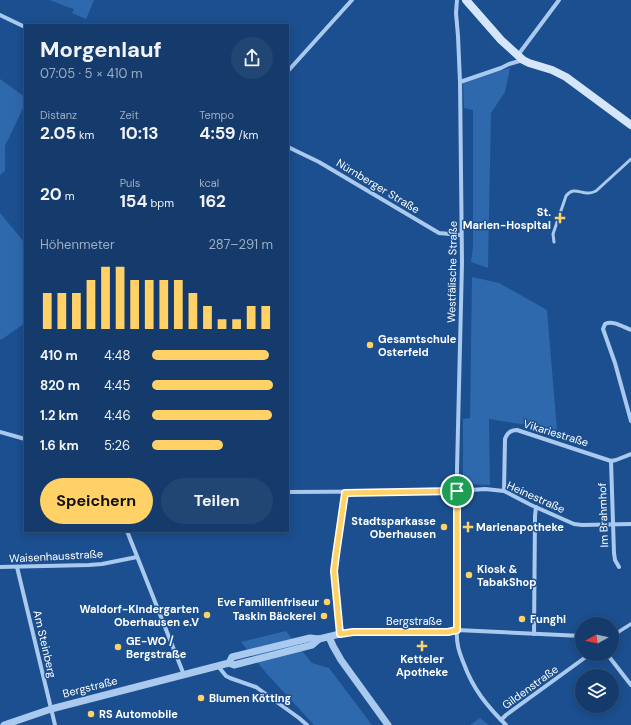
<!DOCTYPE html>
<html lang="de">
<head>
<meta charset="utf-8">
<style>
	body { margin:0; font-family:"DM Sans",sans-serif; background:#214673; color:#f1f3f6; height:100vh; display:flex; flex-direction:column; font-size:15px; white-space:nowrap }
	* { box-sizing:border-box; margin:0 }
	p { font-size:13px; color:#9dadc1 }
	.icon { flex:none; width:22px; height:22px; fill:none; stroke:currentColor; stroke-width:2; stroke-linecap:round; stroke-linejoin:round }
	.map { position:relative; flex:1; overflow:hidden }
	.details { position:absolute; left:24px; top:24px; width:265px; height:508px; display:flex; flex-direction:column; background:#143b6b; border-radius:0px; box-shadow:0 2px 10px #0003,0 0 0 1px #33557e }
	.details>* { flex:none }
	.needle { width:26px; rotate:262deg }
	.controls { position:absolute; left:575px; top:617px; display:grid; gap:8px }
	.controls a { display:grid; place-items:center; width:44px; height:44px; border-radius:50%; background:#143b6b; box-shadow:0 2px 10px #0003,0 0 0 1px #33557e; font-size:20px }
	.pin { position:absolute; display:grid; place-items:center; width:34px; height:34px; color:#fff; margin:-17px; border:2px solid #fff; border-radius:50%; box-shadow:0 1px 4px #0007 }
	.round { display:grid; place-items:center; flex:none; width:42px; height:42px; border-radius:21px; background:#214673 }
	.overview { display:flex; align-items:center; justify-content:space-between; height:68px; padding:0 16px }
	h1 { font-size:22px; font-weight:700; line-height:30px }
	.figures { display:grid; grid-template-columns:repeat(3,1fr); gap:6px; height:68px; padding:4px 16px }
	.figures div { display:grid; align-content:center }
	.figures b { font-size:17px; font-weight:700 }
	.figures small { font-size:11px; font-weight:400 }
	.figures p { font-size:11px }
	.chart { height:112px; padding:8px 16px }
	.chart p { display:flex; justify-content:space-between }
	.chart svg { width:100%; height:72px; margin-top:4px; stroke:#ffd166; stroke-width:6 }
	.cta { display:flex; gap:8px; margin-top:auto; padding:8px 16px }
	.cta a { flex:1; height:46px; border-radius:24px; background:#ffd166; color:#111; font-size:16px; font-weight:700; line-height:46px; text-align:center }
	.cta a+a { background:#214673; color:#f1f3f6 }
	ul { padding:0 16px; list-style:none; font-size:13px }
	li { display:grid; grid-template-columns:64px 48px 1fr; align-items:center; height:30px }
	li i { height:10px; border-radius:5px; background:#ffd166 }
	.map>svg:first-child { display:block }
	.green { fill:#2e69ad }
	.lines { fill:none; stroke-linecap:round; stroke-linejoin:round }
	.service { stroke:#a9c9ee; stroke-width:3 }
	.pedestrian { stroke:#a9c9ee; stroke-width:3.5 }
	.minor { stroke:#a9c9ee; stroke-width:4 }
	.tertiary { stroke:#a9c9ee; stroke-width:7 }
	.secondary { stroke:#d6e6fa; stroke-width:8 }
	.route-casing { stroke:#fff; stroke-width:8 }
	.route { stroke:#ffd166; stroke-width:5 }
	.poi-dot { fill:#ffd166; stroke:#1b4f8f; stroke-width:1.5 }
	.labels { text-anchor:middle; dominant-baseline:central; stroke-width:3; stroke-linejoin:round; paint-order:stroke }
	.street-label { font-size:11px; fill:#fff; stroke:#1b4f8f }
	.poi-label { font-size:11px; font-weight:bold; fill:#fff; stroke:#1b4f8f; text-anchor:start }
</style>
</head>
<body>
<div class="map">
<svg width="631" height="725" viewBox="0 0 631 725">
	<rect width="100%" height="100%" fill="#1b4f8f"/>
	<!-- green -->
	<g class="green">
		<polygon points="50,0 94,0 86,19 72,13 74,9 67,7"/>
		<polygon points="510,68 505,92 491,113 488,268 471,262 473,246 473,110 464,108 463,82"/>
		<polygon points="0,79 25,97 25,104 5,146 5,171 0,175"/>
		<polygon points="0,213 25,243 25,323 1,340 0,339"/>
		<polygon points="472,277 499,283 547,310 557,430 489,419 490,485 463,484 463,419 470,418"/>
		<polygon points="286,631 312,663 329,668 372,725 314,725 267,674 241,642"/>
		<polygon points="480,718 489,725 470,725"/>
	</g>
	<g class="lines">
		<!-- service -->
		<path class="service" d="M554,242L553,234L566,196C574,186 580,194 589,193C592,193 594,192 596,191L631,159"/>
		<!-- pedestrian -->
		<polyline class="pedestrian" points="612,636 631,624"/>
		<!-- minor -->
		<g class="minor">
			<path d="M457,0L456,13L458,36L460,82L462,263L457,469V630C456,643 459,652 464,664C473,689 487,706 506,725"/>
			<polyline points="0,15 25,27"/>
			<polyline points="518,55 559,0"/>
			<polyline points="288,71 352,0"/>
			<polyline points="460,82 501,68 509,64 523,60"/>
			<polyline points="288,147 319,162 439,233 461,235"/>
			<path d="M631,330C623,327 613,320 605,324L603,329L615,363L631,421"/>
			<polyline points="0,432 25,439"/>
			<polyline points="611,461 614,553 615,560 619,567"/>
			<path d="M504,491L505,439C507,433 511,430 517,430L611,461L616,460L631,454"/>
			<polyline points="288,492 457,491 485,489 504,491 531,505 574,524 582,525 631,524"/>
			<polyline points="345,493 335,555 334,571 340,634 353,632 448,632 457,630 582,636"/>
			<polyline points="127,531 184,675"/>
			<polyline points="0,567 89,565 102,564 137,557"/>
			<polyline points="17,567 55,725"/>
			<polyline points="534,634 535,516 536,507"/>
			<polyline points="607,654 631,685"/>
			<polyline points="218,666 226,676 230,678 256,687 299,718 307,725"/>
			<polyline points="501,720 506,715 590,654"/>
		</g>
		<!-- tertiary -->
		<g class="tertiary">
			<polyline points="329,637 333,646 341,660 388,725"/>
			<polyline points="229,663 232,657 310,638 319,639 340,634"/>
			<polyline points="4,725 51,709 229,663 234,665 312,645 319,639"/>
		</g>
		<!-- secondary -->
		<polyline class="secondary" points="466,0 501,40 523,60 529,63 552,70 566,77 631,125"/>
	</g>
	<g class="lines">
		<defs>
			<polygon id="route" points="457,491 457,630 448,632 353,632 340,634 334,571 336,555 345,493"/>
		</defs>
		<!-- route casing -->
		<use href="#route" class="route-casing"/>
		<!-- route -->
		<use href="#route" class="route"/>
	</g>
	<!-- markers -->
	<g class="poi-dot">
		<path d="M558 212h4v4h4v4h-4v4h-4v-4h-4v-4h4z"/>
		<circle cx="370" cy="345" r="4"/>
		<circle cx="444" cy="527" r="4"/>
		<path d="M466 521h4v4h4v4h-4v4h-4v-4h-4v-4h4z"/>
		<circle cx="469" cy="575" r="4"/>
		<circle cx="327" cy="602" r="4"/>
		<circle cx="207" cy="615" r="4"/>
		<circle cx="324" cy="616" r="4"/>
		<circle cx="522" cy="619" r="4"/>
		<path d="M420 640h4v4h4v4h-4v4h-4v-4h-4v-4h4z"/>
		<circle cx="118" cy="647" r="4"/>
		<circle cx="201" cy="698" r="4"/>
		<circle cx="91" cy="714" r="4"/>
	</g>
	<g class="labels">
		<!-- street labels -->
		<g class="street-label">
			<text transform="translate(378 186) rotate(31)">Nürnberger Straße</text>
			<text transform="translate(452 272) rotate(-89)">Westfälische Straße</text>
			<text transform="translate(556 433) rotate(17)">Vikariestraße</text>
			<text transform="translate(536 497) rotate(24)">Heinestraße</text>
			<text transform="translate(603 515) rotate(-92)">Im Brahmhof</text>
			<text transform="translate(56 556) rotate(-3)">Waisenhausstraße</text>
			<text x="414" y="621">Bergstraße</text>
			<text transform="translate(45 644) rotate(77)">Am Steinberg</text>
			<text transform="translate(90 687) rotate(-14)">Bergstraße</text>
			<text transform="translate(530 687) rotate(-36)">Gildenstraße</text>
		</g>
		<!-- poi labels -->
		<g class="poi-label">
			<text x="551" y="212" text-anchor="end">St.<tspan x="551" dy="13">Marien-Hospital</tspan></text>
			<text x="378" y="339">Gesamtschule<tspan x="378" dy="13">Osterfeld</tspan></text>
			<text x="436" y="521" text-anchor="end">Stadtsparkasse<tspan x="436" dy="13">Oberhausen</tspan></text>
			<text x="476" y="527">Marienapotheke</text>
			<text x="477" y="569">Kiosk &amp;<tspan x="477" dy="13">TabakShop</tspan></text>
			<text x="319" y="602" text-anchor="end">Eve Familienfriseur</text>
			<text x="199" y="609" text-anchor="end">Waldorf-Kindergarten<tspan x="199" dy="13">Oberhausen e.V</tspan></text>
			<text x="316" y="616" text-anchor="end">Taskin Bäckerei</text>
			<text x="530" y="619">Funghi</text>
			<text x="126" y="641">GE-WO /<tspan x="126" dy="13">Bergstraße</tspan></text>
			<text x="422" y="659" text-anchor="middle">Ketteler<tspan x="422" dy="13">Apotheke</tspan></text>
			<text x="209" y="698">Blumen Kötting</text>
			<text x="99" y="714">RS Automobile</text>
		</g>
	</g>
</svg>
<div class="controls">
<a><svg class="needle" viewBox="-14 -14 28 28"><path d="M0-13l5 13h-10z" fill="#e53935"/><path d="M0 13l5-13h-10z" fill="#9dadc1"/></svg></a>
<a><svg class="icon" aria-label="layers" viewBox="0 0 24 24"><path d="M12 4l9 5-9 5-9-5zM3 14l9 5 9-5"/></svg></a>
</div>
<div class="pin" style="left:457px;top:491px;background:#1e9e55"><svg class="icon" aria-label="arrive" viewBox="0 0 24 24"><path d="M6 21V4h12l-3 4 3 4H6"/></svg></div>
<section class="details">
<div class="overview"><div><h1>Morgenlauf</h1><p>07:05 · 5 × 410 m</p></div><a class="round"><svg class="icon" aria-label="share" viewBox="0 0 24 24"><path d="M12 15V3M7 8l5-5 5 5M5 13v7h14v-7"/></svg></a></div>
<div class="figures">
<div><p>Distanz</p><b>2.05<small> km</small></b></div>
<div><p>Zeit</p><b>10:13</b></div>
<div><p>Tempo</p><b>4:59<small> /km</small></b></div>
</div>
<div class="figures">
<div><b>20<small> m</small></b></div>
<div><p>Puls</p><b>154<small> bpm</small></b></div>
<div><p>kcal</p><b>162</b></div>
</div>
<div class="chart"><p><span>Höhenmeter</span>287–291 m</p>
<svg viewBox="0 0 160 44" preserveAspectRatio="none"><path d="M5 44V22M15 44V22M25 44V22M35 44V14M45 44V6M55 44V6M65 44V14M75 44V14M85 44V14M95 44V14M105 44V22M115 44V30M125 44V38M135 44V38M145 44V30M155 44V30"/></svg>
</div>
<ul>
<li><b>410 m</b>4:48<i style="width:97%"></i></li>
<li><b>820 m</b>4:45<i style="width:100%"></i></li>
<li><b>1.2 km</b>4:46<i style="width:99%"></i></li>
<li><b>1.6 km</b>5:26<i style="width:59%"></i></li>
</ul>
<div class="cta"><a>Speichern</a><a>Teilen</a></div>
</section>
</div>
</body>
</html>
